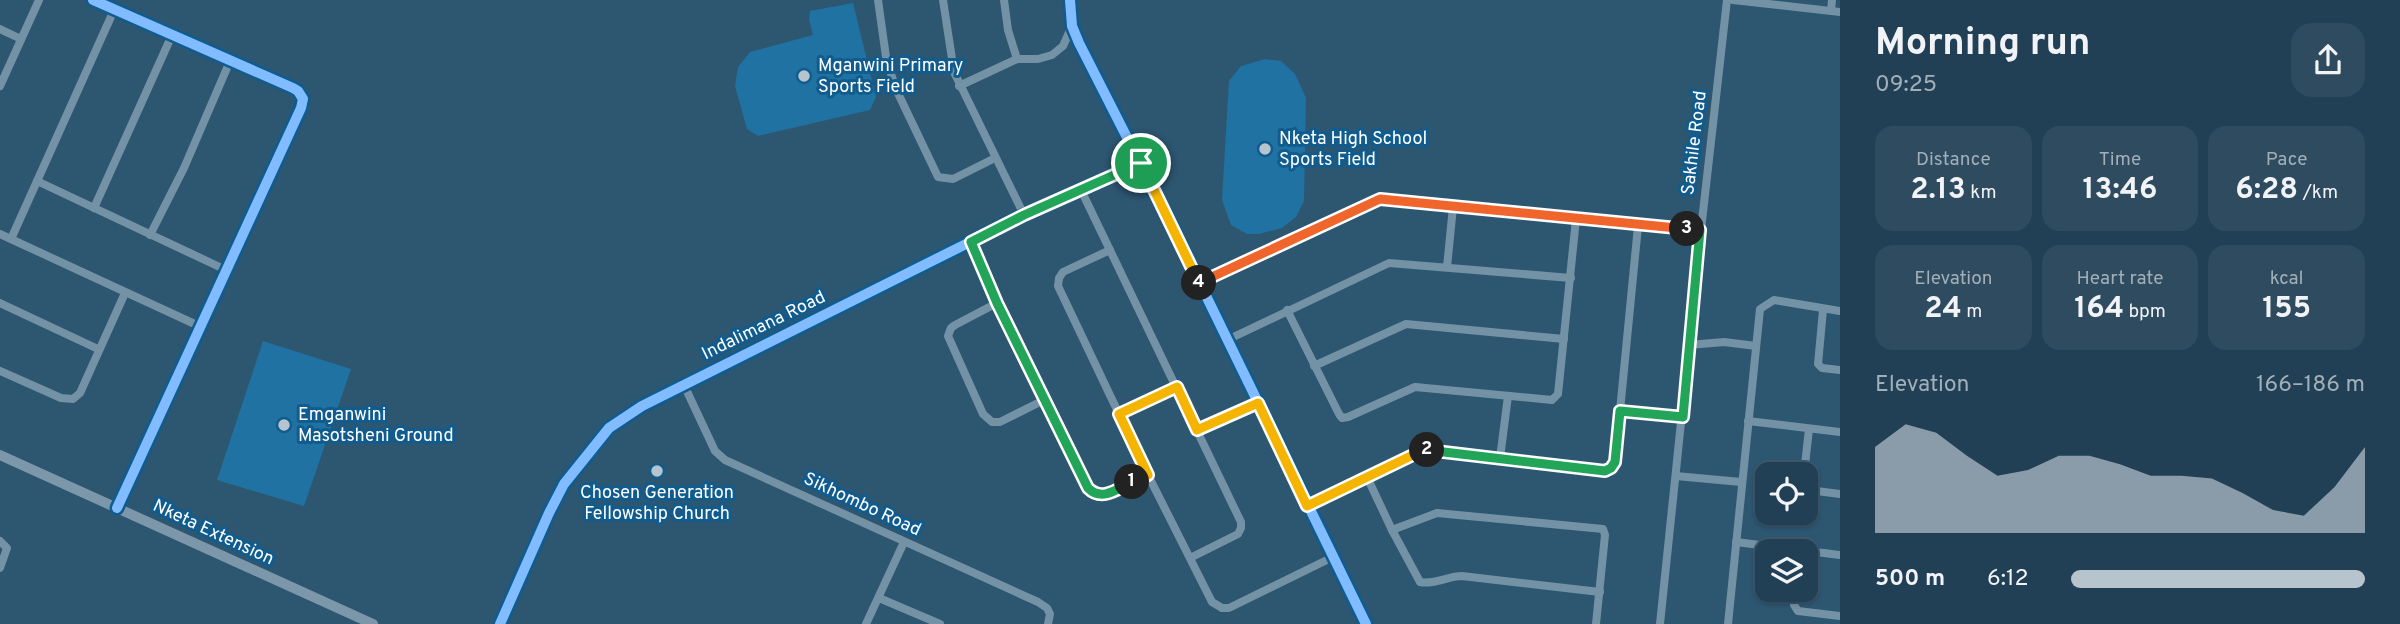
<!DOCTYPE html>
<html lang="en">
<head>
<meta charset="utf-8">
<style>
	body { margin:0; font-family:Overpass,sans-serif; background:#2e4b5f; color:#f1f3f6; height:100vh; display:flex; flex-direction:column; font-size:26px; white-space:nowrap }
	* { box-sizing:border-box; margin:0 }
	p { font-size:23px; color:#a2afb9 }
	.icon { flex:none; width:38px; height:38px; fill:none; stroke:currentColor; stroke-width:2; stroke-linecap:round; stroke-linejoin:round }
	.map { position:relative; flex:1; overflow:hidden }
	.details { display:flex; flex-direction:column; background:#224055; width:560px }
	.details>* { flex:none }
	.tools { position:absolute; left:1755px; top:462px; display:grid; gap:14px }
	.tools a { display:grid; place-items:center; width:63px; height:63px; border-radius:14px; background:#224055; box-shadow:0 2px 5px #0004,0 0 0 2px #3f596c; font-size:35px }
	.pin { position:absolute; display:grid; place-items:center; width:60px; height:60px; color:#fff; margin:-30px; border:4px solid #fff; border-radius:50%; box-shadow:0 2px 7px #0007 }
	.km { position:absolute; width:35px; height:35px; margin:-18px; border-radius:50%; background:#222; color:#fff; font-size:19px; line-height:35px; text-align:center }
	.round { display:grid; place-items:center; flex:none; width:74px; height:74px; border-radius:21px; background:#2e4b5f }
	.head { display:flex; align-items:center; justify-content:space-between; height:119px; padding:0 35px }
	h1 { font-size:38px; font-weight:700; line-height:52px }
	.figures { display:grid; grid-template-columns:repeat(3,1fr); gap:10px; height:119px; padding:7px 35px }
	.figures div { display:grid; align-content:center; border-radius:18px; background:#2e4b5f; text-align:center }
	.figures b { font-size:30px; font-weight:700 }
	.figures small { font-size:19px; font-weight:400 }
	.figures p { font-size:19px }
	.chart { height:196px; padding:14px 35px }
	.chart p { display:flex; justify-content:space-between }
	.chart svg { width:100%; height:126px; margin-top:7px; fill:#b6c4cd; opacity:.7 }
	ul { padding:0 35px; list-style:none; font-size:23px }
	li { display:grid; grid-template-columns:112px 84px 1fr; align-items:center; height:52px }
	li i { height:18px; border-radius:9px; background:#b6c4cd }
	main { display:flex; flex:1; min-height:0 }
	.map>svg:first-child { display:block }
	.green { fill:#2072a3 }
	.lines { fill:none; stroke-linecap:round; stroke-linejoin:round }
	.street { stroke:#7492a5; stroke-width:8 }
	.secondary { stroke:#7c97aa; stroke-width:10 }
	.cycleway-casing { stroke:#105c8e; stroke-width:15 }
	.cycleway { stroke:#80bcff; stroke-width:10 }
	.split-1-casing { stroke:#fff; stroke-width:14 }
	.split-2-casing { stroke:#fff; stroke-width:14 }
	.split-3-casing { stroke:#fff; stroke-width:14 }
	.split-4-casing { stroke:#fff; stroke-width:14 }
	.split-5-casing { stroke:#fff; stroke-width:14 }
	.split-1 { stroke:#22a559; stroke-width:9 }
	.split-2 { stroke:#f5b400; stroke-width:9 }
	.split-3 { stroke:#22a559; stroke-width:9 }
	.split-4 { stroke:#f0652b; stroke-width:9 }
	.split-5 { stroke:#f5b400; stroke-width:9 }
	.poi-dot { fill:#b6c4cd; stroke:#105c8e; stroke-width:2.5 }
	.labels { text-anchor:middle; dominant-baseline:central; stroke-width:6; stroke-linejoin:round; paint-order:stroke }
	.poi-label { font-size:18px; fill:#fff; stroke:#105c8e; text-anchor:start }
	.street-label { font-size:18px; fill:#fff; stroke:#105c8e }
</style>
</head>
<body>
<main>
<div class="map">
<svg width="1840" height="624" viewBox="0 0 1840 624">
	<rect width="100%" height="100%" fill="#2d5671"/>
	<!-- green -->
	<g class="green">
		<polygon points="853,3 876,97 870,110 758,136 747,129 735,86 738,67 750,52 813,35 809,19 810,11"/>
		<polygon points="1265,59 1281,61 1295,74 1306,98 1304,201 1296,217 1282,228 1259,234 1247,234 1231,225 1222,200 1229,81 1241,66"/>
		<polygon points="263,341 351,369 304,506 217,480"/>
	</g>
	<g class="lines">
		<!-- street -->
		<g class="street">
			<polyline points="93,0 293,88 298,91 303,99 301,108 117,508"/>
			<polyline points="878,0 886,57 895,87 938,177 953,179 995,158"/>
			<polyline points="943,0 954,72 1024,215"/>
			<polyline points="1004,0 1008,30 1017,59"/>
			<polyline points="1070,0 1072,26 1079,43 1174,230 1366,624"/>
			<polyline points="1733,0 1840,12"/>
			<polyline points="1831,11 1832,0"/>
			<polyline points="0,29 21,39"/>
			<polyline points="0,86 39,0"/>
			<polyline points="959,86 1017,59 1038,59 1052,55 1063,46 1072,26"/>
			<polyline points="37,181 226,270"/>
			<polyline points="1081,190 1241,522 1241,528 1238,534 1190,558"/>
			<polyline points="94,208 172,35"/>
			<polyline points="0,234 199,326"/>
			<polyline points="150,235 184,168 230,61"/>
			<polyline points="11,239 114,10"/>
			<polyline points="971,242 997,303 1089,488 1095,495 1101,495 1148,475"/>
			<polyline points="1110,250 1063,272 1059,278 1058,286 1148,475 1212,602 1222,608 1229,608 1333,557"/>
			<polyline points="1447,267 1453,207"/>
			<polyline points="1200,284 1380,199 1638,226 1701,230"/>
			<polyline points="0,303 98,349"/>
			<polyline points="997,303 955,325 951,328 948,336 983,414 992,422 1000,422 1044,400"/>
			<polyline points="1287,310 1339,414 1342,418 1348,417 1415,387 1552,400 1558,394 1576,219"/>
			<polyline points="1823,310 1818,364 1822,368 1840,370"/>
			<polyline points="1227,340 1389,263 1571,278"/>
			<polyline points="1689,345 1724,342 1756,346"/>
			<polyline points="1314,366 1406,324 1564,339"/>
			<polyline points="0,371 61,398 73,399 80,393 125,293"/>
			<polyline points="684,385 715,451 725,460 1038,602 1047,608 1050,614 1048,624"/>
			<polyline points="1620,411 1683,417"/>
			<polyline points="1119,414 1177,387"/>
			<polyline points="1748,421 1840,432"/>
			<polyline points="1197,430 1258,403"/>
			<polyline points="1500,458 1508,396"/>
			<polyline points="1804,474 1809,429"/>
			<polyline points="1676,476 1741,482"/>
			<path d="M1367,477L1392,530L1420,582C1434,585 1448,576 1462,576L1600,592"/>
			<polyline points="1806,487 1809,490 1840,494"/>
			<polyline points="1307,506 1417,453 1431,449 1605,471 1611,468 1615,462 1638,226"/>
			<polyline points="1392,530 1437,513 1603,529 1605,535 1596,624"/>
			<polyline points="0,541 7,548 0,568"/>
			<polyline points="1736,542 1840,555"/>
			<polyline points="1795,590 1794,605 1798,611 1840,616"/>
			<polyline points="879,598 940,624"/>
			<polyline points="500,624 549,513 564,484 609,428 642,406 1024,215 1141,163"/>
			<polyline points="866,624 904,542"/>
			<polyline points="1660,624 1701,230 1727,0"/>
			<polyline points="1728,624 1760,309 1774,300 1840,311"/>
		</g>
		<!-- secondary -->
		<polyline class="secondary" points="0,455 373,624"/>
		<defs>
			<g id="cycleway">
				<polyline points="93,0 293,88 298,91 303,99 301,108 117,508"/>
				<polyline points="1070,0 1072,26 1079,43 1174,230 1366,624"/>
				<polyline points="500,624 549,513 564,484 609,428 642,406 1024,215 1141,163"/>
			</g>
		</defs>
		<!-- cycleway casing -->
		<use href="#cycleway" class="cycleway-casing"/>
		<!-- cycleway -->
		<use href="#cycleway" class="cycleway"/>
	</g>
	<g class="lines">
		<defs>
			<path id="split-1" d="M1132,482C1117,489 1102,502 1088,488L997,303L971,242L1024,215L1141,163"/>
			<polyline id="split-2" points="1132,482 1148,475 1119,414 1177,387 1197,430 1258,403 1307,506 1417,453 1427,450"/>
			<polyline id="split-3" points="1427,450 1605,471 1611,468 1615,462 1620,411 1683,417 1700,230 1687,229"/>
			<polyline id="split-4" points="1199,283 1380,199 1687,229"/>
			<polyline id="split-5" points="1141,163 1199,283"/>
		</defs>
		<!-- split-1 casing -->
		<use href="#split-1" class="split-1-casing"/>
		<!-- split-2 casing -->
		<use href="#split-2" class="split-2-casing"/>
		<!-- split-3 casing -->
		<use href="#split-3" class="split-3-casing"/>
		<!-- split-4 casing -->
		<use href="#split-4" class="split-4-casing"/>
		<!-- split-5 casing -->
		<use href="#split-5" class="split-5-casing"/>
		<!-- split-1 -->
		<use href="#split-1" class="split-1"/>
		<!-- split-2 -->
		<use href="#split-2" class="split-2"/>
		<!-- split-3 -->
		<use href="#split-3" class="split-3"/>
		<!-- split-4 -->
		<use href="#split-4" class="split-4"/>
		<!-- split-5 -->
		<use href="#split-5" class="split-5"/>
	</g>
	<!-- markers -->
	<g class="poi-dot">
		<circle cx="804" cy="76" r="7"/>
		<circle cx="1265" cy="149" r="7"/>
		<circle cx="284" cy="425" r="7"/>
		<circle cx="657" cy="471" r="7"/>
	</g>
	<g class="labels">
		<!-- poi labels -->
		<g class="poi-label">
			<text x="818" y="66">Mganwini Primary<tspan x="818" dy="21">Sports Field</tspan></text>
			<text x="1279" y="139">Nketa High School<tspan x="1279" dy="21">Sports Field</tspan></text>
			<text x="298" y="415">Emganwini<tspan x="298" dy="21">Masotsheni Ground</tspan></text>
			<text x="657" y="493" text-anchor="middle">Chosen Generation<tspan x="657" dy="21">Fellowship Church</tspan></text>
		</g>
		<!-- street labels -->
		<g class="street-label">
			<text transform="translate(1695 143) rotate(-83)">Sakhile Road</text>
			<text transform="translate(764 326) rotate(-26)">Indalimana Road</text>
			<text transform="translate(862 505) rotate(25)">Sikhombo Road</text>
			<text transform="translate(213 533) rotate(25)">Nketa Extension</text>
		</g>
	</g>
</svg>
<div class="tools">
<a><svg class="icon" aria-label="locate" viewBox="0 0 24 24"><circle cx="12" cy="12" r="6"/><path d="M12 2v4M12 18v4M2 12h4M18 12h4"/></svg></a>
<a><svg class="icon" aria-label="layers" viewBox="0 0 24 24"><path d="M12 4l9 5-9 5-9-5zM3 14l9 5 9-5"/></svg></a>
</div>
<div class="pin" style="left:1141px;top:163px;background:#1e9e55"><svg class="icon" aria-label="arrive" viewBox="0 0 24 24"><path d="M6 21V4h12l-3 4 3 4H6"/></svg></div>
<b class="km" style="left:1132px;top:482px">1</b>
<b class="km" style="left:1427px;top:450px">2</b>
<b class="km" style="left:1687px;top:229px">3</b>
<b class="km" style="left:1199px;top:283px">4</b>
</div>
<section class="details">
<div class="head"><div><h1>Morning run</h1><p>09:25</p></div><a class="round"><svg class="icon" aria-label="share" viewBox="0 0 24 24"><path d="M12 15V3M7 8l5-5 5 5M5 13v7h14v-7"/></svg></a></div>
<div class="figures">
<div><p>Distance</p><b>2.13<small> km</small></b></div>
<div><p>Time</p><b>13:46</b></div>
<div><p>Pace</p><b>6:28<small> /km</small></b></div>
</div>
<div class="figures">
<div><p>Elevation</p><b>24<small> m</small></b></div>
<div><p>Heart rate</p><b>164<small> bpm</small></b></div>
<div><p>kcal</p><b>155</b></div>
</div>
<div class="chart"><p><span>Elevation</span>166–186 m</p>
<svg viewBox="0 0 160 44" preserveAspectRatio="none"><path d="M0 44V14L10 6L20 9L30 17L40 24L50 22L60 17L70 17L80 20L90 24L100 24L110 25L120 30L130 36L140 38L150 28L160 14V44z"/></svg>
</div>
<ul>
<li><b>500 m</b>6:12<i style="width:100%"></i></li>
</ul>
</section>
</main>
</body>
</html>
